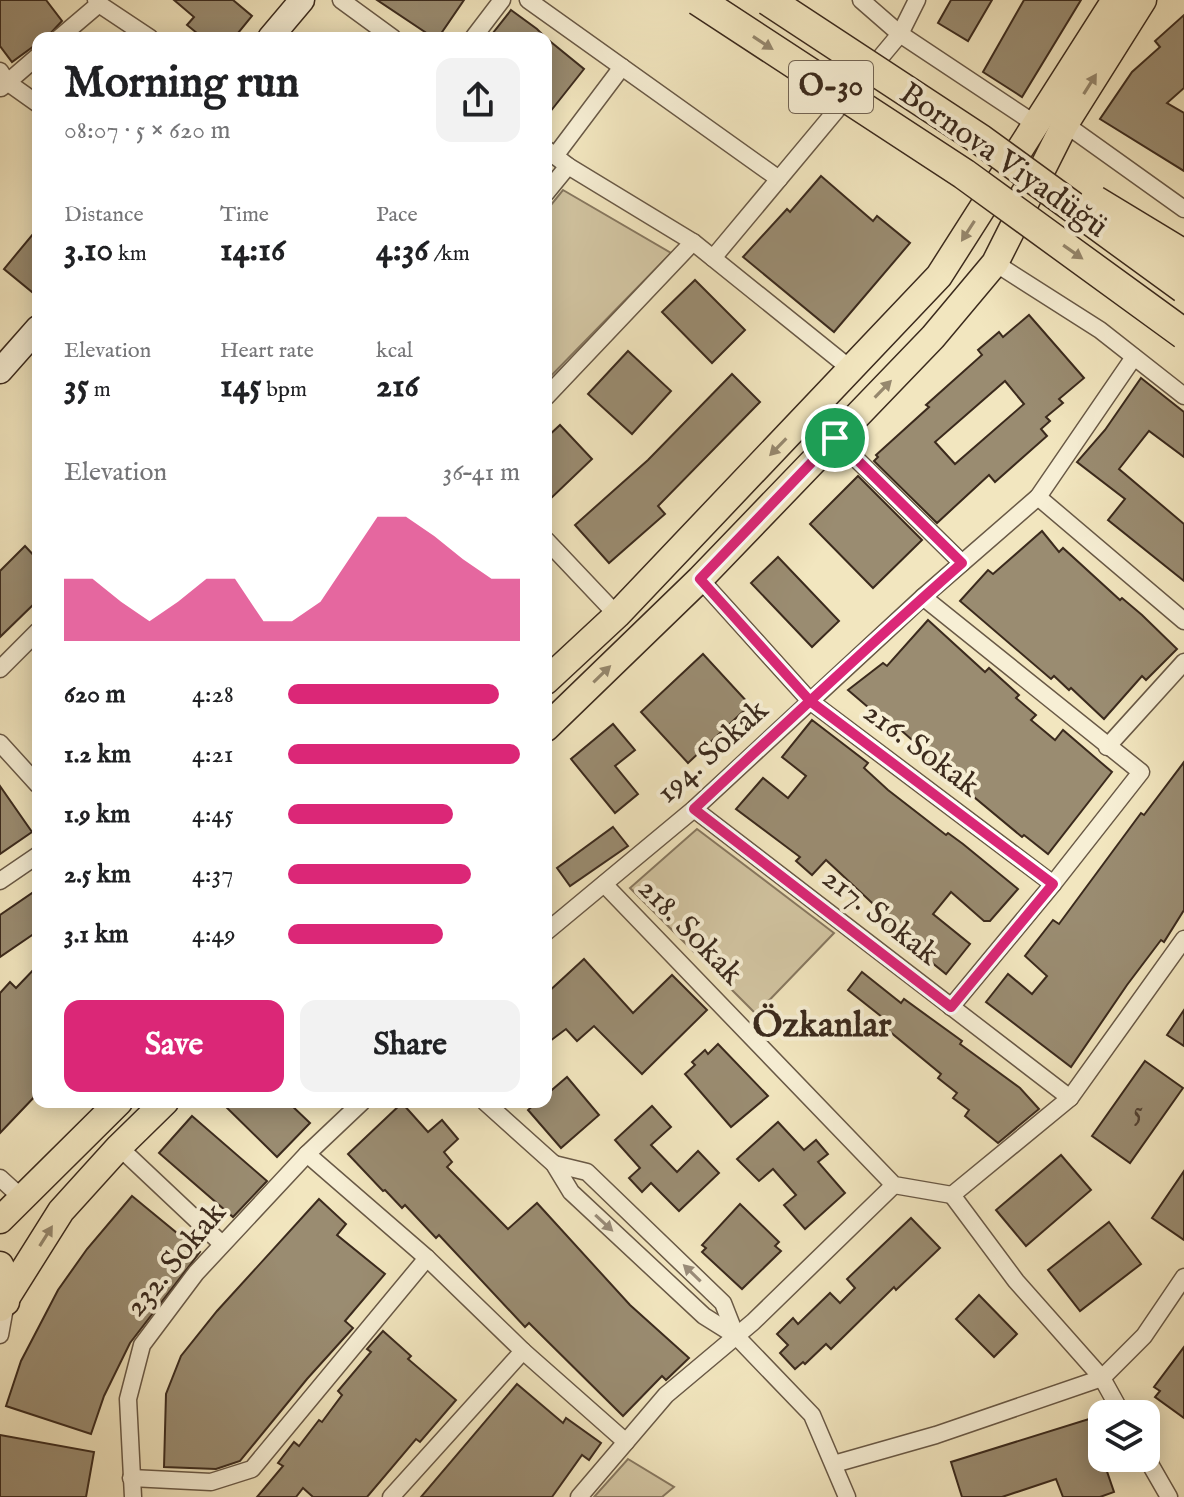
<!DOCTYPE html>
<html lang="en">
<head>
<meta charset="utf-8">
<style>
	body { margin:0; font-family:"IM FELL English",serif; background:#f2f2f2; color:#202124; height:100vh; display:flex; flex-direction:column; font-size:30px; white-space:nowrap }
	* { box-sizing:border-box; margin:0 }
	p { font-size:26px; color:#757577 }
	.icon { flex:none; width:44px; height:44px; fill:none; stroke:currentColor; stroke-width:2; stroke-linecap:round; stroke-linejoin:round }
	.map { position:relative; flex:1; overflow:hidden }
	.drawer { position:absolute; left:32px; top:32px; width:520px; height:1076px; display:flex; flex-direction:column; background:#fff; border-radius:16px; box-shadow:0 4px 20px #0003 }
	.drawer>* { flex:none }
	.buttons { position:absolute; left:1088px; top:1400px; display:grid; gap:16px }
	.buttons a { display:grid; place-items:center; width:72px; height:72px; border-radius:16px; background:#fff; box-shadow:0 4px 20px #0003; font-size:40px }
	.pin { position:absolute; display:grid; place-items:center; width:68px; height:68px; color:#fff; margin:-34px; border:4px solid #fff; border-radius:50%; box-shadow:0 2px 8px #0007 }
	.round { display:grid; place-items:center; flex:none; width:84px; height:84px; border-radius:16px; background:#f2f2f2 }
	.head { display:flex; align-items:center; justify-content:space-between; height:136px; padding:0 32px }
	h1 { font-size:44px; font-weight:800; line-height:60px }
	.figures { display:grid; grid-template-columns:repeat(3,1fr); gap:12px; height:136px; padding:8px 32px }
	.figures div { display:grid; align-content:center }
	.figures b { font-size:34px; font-weight:800 }
	.figures small { font-size:22px; font-weight:400 }
	.figures p { font-size:22px }
	.chart { height:224px; padding:16px 32px }
	.chart p { display:flex; justify-content:space-between }
	.chart svg { width:100%; height:144px; margin-top:8px; fill:#db2777; opacity:.7 }
	.cta { display:flex; gap:16px; margin-top:auto; padding:16px 32px }
	.cta a { flex:1; height:92px; border-radius:16px; background:#db2777; color:#fff; font-size:32px; font-weight:800; line-height:92px; text-align:center }
	.cta a+a { background:#f2f2f2; color:#202124 }
	ul { padding:0 32px; list-style:none; font-size:26px }
	li { display:grid; grid-template-columns:128px 96px 1fr; align-items:center; height:60px }
	li i { height:20px; border-radius:10px; background:#db2777 }
	.map>svg:first-child { display:block }
	.green { fill:#d3c6a3; stroke:#877860; stroke-width:2 }
	.building { fill:#9a8c71; stroke:#3b2a1d; stroke-width:2; fill-rule:evenodd }
	.lines { fill:none; stroke-linecap:round; stroke-linejoin:round }
	.street-casing { stroke:#695946; stroke-width:19 }
	.secondary-casing { stroke:#3b2a1d; stroke-width:27 }
	.primary-casing { stroke:#3b2a1d; stroke-width:29 }
	.street { stroke:#f7efd5; stroke-width:16 }
	.secondary { stroke:#f7efd5; stroke-width:24 }
	.primary { stroke:#f2e6bf; stroke-width:26 }
	.highway-bridge-casing { stroke:#3b2a1d; stroke-width:33; stroke-linecap:butt }
	.highway-bridge { stroke:#f2e6bf; stroke-width:30 }
	.oneway { fill:#96886e }
	.oneway2 { fill:#998c79 }
	.route-casing { stroke:#fff; stroke-width:16 }
	.route { stroke:#db2777; stroke-width:10 }
	.labels { text-anchor:middle; dominant-baseline:central; stroke-width:8; stroke-linejoin:round; paint-order:stroke }
	.number-label { font-size:28px; fill:#534232 }
	.shield { fill:#f7efd5; stroke:#736554; stroke-width:2 }
	.shield-label { font-size:30px; font-weight:bold; fill:#3b2a1d }
	.street-label { font-size:32px; fill:#3b2a1d; stroke:#f7efd5 }
	.quarter-label { font-size:36px; font-weight:bold; fill:#3b2a1d; stroke:#f7efd5 }
</style>
</head>
<body>
<div class="map">
<svg width="1184" height="1497" viewBox="0 0 1184 1497">
	<rect width="100%" height="100%" fill="#f2e6bf"/>
	<filter id="stains"><feTurbulence type="fractalNoise" baseFrequency=".0025" numOctaves="4"/><feColorMatrix values="0 0 0 0 .2 0 0 0 0 .09 0 0 0 0 .02 0 0 0 .5 -.17"/></filter>
	<radialGradient id="worn" r=".72"><stop offset=".6" stop-color="#630" stop-opacity="0"/><stop offset="1" stop-color="#630" stop-opacity=".3"/></radialGradient>
	<!-- green -->
	<g class="green">
		<polygon points="563,190 671,253 546,381 546,211"/>
		<polygon points="697,829 834,933 756,1014 630,888"/>
		<polygon points="628,1459 674,1487 662,1497 594,1497"/>
	</g>
	<!-- building -->
	<g class="building">
		<polygon points="0,0 46,0 62,21 48,36 38,38 38,43 12,62 0,46"/>
		<polygon points="174,0 233,0 252,16 234,38 203,38 187,25 194,17"/>
		<polygon points="377,0 464,0 438,38 434,38"/>
		<polygon points="951,0 992,0 968,41 938,23"/>
		<polygon points="1024,0 1081,0 1022,97 983,72"/>
		<polygon points="511,10 537,29 546,38 489,38"/>
		<polygon points="1184,15 1184,88 1167,103 1184,113 1184,171 1100,119 1132,72 1160,47 1155,41"/>
		<polygon points="546,38 584,69 546,117"/>
		<polygon points="821,176 873,221 877,216 910,243 834,332 743,257 787,209 790,212"/>
		<polygon points="38,228 38,284 32,292 4,269"/>
		<polygon points="695,280 745,330 712,363 662,312"/>
		<path d="M1029,315L1084,378L1059,399L1063,403L1046,417L1050,421L1041,429L1047,436L995,482L989,475L937,523L874,461L878,457L876,455L929,407L926,405L982,355L978,350L999,332L1003,337ZM1005,381L1024,404L955,464L935,442Z"/>
		<polygon points="628,351 671,391 632,434 588,394"/>
		<polygon points="732,374 760,402 658,506 665,514 609,563 575,525 648,460"/>
		<polygon points="1141,378 1184,412 1184,457 1149,431 1119,469 1184,524 1184,581 1108,520 1125,499 1077,462 1105,430"/>
		<polygon points="560,425 592,459 546,503 546,438"/>
		<polygon points="858,476 922,540 873,588 810,524"/>
		<polygon points="1042,531 1059,552 1063,548 1120,600 1122,598 1142,615 1177,649 1146,680 1142,676 1104,719 1071,688 1069,690 1054,676 1051,679 960,601 988,570 993,574"/>
		<polygon points="25,546 38,560 38,600 0,637 0,571"/>
		<polygon points="778,557 839,621 812,647 751,583"/>
		<polygon points="928,620 985,672 989,668 1019,695 1016,698 1036,715 1031,720 1055,740 1063,730 1112,772 1048,854 1024,835 1022,837 927,758 929,755 893,723 890,726 848,690 883,663 887,666"/>
		<polygon points="703,654 750,705 688,763 641,712"/>
		<polygon points="812,720 868,763 864,768 888,790 946,835 948,833 963,844 1018,889 990,921 984,921 951,892 933,914 970,944 946,974 879,920 884,914 826,860 812,875 796,861 800,857 736,809 763,778 788,798 806,776 782,757"/>
		<polygon points="613,724 635,750 615,766 638,794 615,813 571,759"/>
		<polygon points="1184,762 1184,910 1164,942 1161,940 1127,985 1071,1067 986,1002 1008,974 1032,994 1047,976 1025,956 1053,920 1059,924 1141,813 1144,815"/>
		<polygon points="0,786 32,832 0,854"/>
		<polygon points="613,827 628,846 570,886 557,868"/>
		<polygon points="38,889 38,931 0,957 0,915"/>
		<polygon points="584,959 633,1013 672,975 707,1010 642,1074 594,1026 577,1041 566,1029 546,1044 546,994"/>
		<polygon points="38,965 38,1093 0,1133 0,993 10,982 16,988"/>
		<polygon points="862,972 901,1003 904,999 962,1041 960,1044 1020,1088 1039,1109 998,1143 965,1116 969,1110 953,1098 957,1093 938,1078 941,1074 883,1026 887,1021 848,990"/>
		<polygon points="1184,1010 1184,1046 1167,1035"/>
		<polygon points="718,1044 768,1096 731,1127 685,1074 695,1065 692,1062 705,1050 708,1054"/>
		<polygon points="1145,1061 1183,1088 1130,1163 1092,1136"/>
		<polygon points="567,1077 599,1115 561,1148 528,1110 537,1102 546,1102 546,1095"/>
		<polygon points="221,1102 288,1102 310,1123 277,1157"/>
		<polygon points="402,1103 428,1132 442,1120 458,1139 444,1152 452,1162 447,1167 508,1229 537,1203 630,1305 689,1358 666,1380 662,1376 623,1416 529,1323 525,1327 439,1235 436,1238 405,1205 402,1208 385,1190 383,1191 348,1154"/>
		<polygon points="652,1106 671,1127 651,1145 677,1172 698,1151 719,1173 679,1211 651,1183 642,1192 629,1178 640,1168 615,1140"/>
		<polygon points="192,1116 267,1181 233,1217 159,1153"/>
		<polygon points="778,1122 804,1150 816,1140 828,1154 818,1162 845,1193 805,1229 784,1205 796,1195 773,1169 759,1181 737,1159"/>
		<polygon points="1061,1155 1091,1190 1026,1246 996,1210"/>
		<polygon points="1184,1171 1184,1240 1152,1218"/>
		<polygon points="132,1196 200,1252 130,1343 104,1396 91,1434 6,1406 21,1361 58,1290 87,1249"/>
		<polygon points="319,1199 346,1224 337,1235 385,1274 345,1321 353,1328 307,1379 240,1461 216,1469 164,1467 166,1394 181,1356 217,1311"/>
		<polygon points="740,1204 779,1242 775,1246 781,1251 742,1289 702,1252 706,1248 702,1245"/>
		<polygon points="911,1218 940,1248 896,1290 894,1287 831,1349 826,1344 805,1364 803,1362 795,1369 780,1353 788,1345 777,1334 793,1318 798,1324 830,1293 840,1303 855,1288 847,1279"/>
		<polygon points="1109,1222 1141,1264 1080,1311 1048,1270"/>
		<polygon points="979,1295 1017,1334 994,1357 956,1319"/>
		<polygon points="383,1331 411,1356 408,1359 456,1400 420,1442 416,1439 367,1497 313,1497 303,1488 296,1497 257,1497 283,1466 278,1463 294,1442 299,1446 319,1420 322,1422 342,1395 338,1391 371,1352 367,1349"/>
		<polygon points="1184,1347 1184,1418 1155,1397 1160,1391 1154,1387"/>
		<polygon points="517,1384 563,1423 566,1418 601,1443 589,1460 582,1455 552,1497 421,1497"/>
		<polygon points="1089,1419 1114,1492 1100,1497 1063,1497 1056,1479 1002,1497 962,1497 951,1462"/>
		<polygon points="0,1435 94,1452 86,1497 0,1497"/>
	</g>
	<g class="lines">
		<defs>
			<g id="street">
				<polyline points="341,0 393,38"/>
				<polyline points="528,0 779,179"/>
				<polyline points="861,0 900,34 1037,125"/>
				<polyline points="99,4 150,38"/>
				<polyline points="59,38 99,4 96,0"/>
				<polyline points="473,38 502,0"/>
				<polyline points="0,71 7,82 38,104"/>
				<polyline points="1,88 38,56"/>
				<polyline points="1065,124 1184,209"/>
				<polyline points="546,149 568,166 693,242 852,370"/>
				<polyline points="555,156 622,67"/>
				<polyline points="546,193 568,166"/>
				<polyline points="713,258 900,34 917,0"/>
				<polyline points="995,263 1100,330 1184,396"/>
				<polyline points="546,397 693,242"/>
				<polyline points="835,438 962,563"/>
				<polyline points="1038,497 1184,621"/>
				<polyline points="546,540 617,615"/>
				<polyline points="700,579 810,701 1053,884"/>
				<polyline points="923,597 1141,772 1053,884 951,1007"/>
				<polyline points="0,669 38,631"/>
				<polyline points="0,743 38,785"/>
				<polyline points="1107,747 1184,662"/>
				<polyline points="694,809 1070,1098"/>
				<polyline points="0,881 38,855"/>
				<polyline points="604,884 894,1185 952,1195"/>
				<polyline points="546,932 694,809 923,597 1038,497 1134,357"/>
				<polyline points="485,1102 554,1164 571,1192 704,1316 736,1336 812,1415 847,1497"/>
				<polyline points="119,1147 222,1244"/>
				<polyline points="307,1154 427,1258 523,1351 626,1442"/>
				<polyline points="554,1164 587,1172 723,1303 736,1336"/>
				<polyline points="0,1178 22,1198"/>
				<polyline points="952,1195 1070,1098 1184,939"/>
				<polyline points="952,1195 1016,1281 1102,1378 1122,1414"/>
				<polyline points="0,1335 6,1302"/>
				<polyline points="1146,1457 1169,1497"/>
				<polyline points="834,1464 936,1435 1102,1378 1144,1336 1184,1277"/>
				<polyline points="131,1478 211,1482 252,1469 427,1258"/>
				<polyline points="133,1497 128,1399 142,1345 196,1273 307,1154 362,1102"/>
				<polyline points="391,1497 523,1351"/>
				<polyline points="579,1497 666,1395 753,1322 894,1185"/>
			</g>
			<g id="secondary">
				<polyline points="270,38 302,0"/>
				<polyline points="0,371 38,328"/>
			</g>
			<g id="primary">
				<polyline points="546,681 617,615 939,276 1115,0"/>
				<polyline points="546,728 700,579 933,337 995,263 1065,124 1143,0"/>
				<polyline points="0,1220 119,1102"/>
				<polyline points="0,1265 7,1279 6,1302"/>
				<polyline points="0,1308 61,1211 119,1147 165,1102"/>
			</g>
		</defs>
		<!-- street casing -->
		<use href="#street" class="street-casing"/>
		<!-- secondary casing -->
		<use href="#secondary" class="secondary-casing"/>
		<!-- primary casing -->
		<use href="#primary" class="primary-casing"/>
		<!-- street -->
		<use href="#street" class="street"/>
		<!-- secondary -->
		<use href="#secondary" class="secondary"/>
		<!-- primary -->
		<use href="#primary" class="primary"/>
		<defs>
			<g id="highway-bridge">
				<polyline points="698,0 964,174 1184,334"/>
				<polyline points="768,0 981,140 1184,288"/>
				<polyline points="1095,201 1184,255"/>
			</g>
		</defs>
		<!-- highway-bridge casing -->
		<use href="#highway-bridge" class="highway-bridge-casing"/>
		<!-- highway-bridge -->
		<use href="#highway-bridge" class="highway-bridge"/>
	</g>
	<!-- one-way arrows -->
	<defs><path id="oneway-solid" d="M-6-.8H1V-3.2L6.5 0L1 3.2V.8H-6Z" transform="scale(2)"/></defs>
	<g class="oneway">
		<use href="#oneway-solid" transform="translate(763 43) rotate(33)"/>
		<use href="#oneway-solid" transform="translate(1090 84) rotate(-58)"/>
		<use href="#oneway-solid" transform="translate(968 231) rotate(123)"/>
		<use href="#oneway-solid" transform="translate(1073 252) rotate(35)"/>
		<use href="#oneway-solid" transform="translate(883 389) rotate(-46)"/>
		<use href="#oneway-solid" transform="translate(778 447) rotate(134)"/>
		<use href="#oneway-solid" transform="translate(602 674) rotate(-44)"/>
		<use href="#oneway-solid" transform="translate(46 1236) rotate(-58)"/>
	</g>
	<g class="oneway2">
		<use href="#oneway-solid" transform="translate(604 1223) rotate(43)"/>
		<use href="#oneway-solid" transform="translate(692 1273) rotate(-136)"/>
	</g>
	<g class="lines">
		<defs>
			<path id="route" d="M835,438L700,579L810,701L1053,884L951,1007L694,809C783,726 871,643 962,563L835,438"/>
		</defs>
		<!-- route casing -->
		<use href="#route" class="route-casing"/>
		<!-- route -->
		<use href="#route" class="route"/>
	</g>
	<g class="labels">
		<!-- number labels -->
		<g class="number-label">
			<text x="1138" y="1112">5</text>
		</g>
		<!-- shield labels -->
		<rect class="shield" x="789" y="61" width="84" height="52" rx="6"/>
		<g class="shield-label">
			<text x="831" y="87">O-30</text>
		</g>
		<!-- street labels -->
		<g class="street-label">
			<text transform="translate(1003 161) rotate(35)">Bornova Viyadüğü</text>
			<text transform="translate(921 750) rotate(37)">216. Sokak</text>
			<text transform="translate(713 752) rotate(-42)">194. Sokak</text>
			<text transform="translate(880 917) rotate(38)">217. Sokak</text>
			<text transform="translate(690 932) rotate(46)">218. Sokak</text>
			<text transform="translate(176 1260) rotate(-50)">232. Sokak</text>
		</g>
		<!-- quarter labels -->
		<g class="quarter-label">
			<text x="822" y="1026">Özkanlar</text>
		</g>
	</g>
	<rect width="100%" height="100%" filter="url(#stains)"/>
	<rect width="100%" height="100%" fill="url(#worn)"/>
</svg>
<div class="buttons">
<a><svg class="icon" aria-label="layers" viewBox="0 0 24 24"><path d="M12 4l9 5-9 5-9-5zM3 14l9 5 9-5"/></svg></a>
</div>
<div class="pin" style="left:835px;top:438px;background:#1e9e55"><svg class="icon" aria-label="arrive" viewBox="0 0 24 24"><path d="M6 21V4h12l-3 4 3 4H6"/></svg></div>
<section class="drawer">
<div class="head"><div><h1>Morning run</h1><p>08:07 · 5 × 620 m</p></div><a class="round"><svg class="icon" aria-label="share" viewBox="0 0 24 24"><path d="M12 15V3M7 8l5-5 5 5M5 13v7h14v-7"/></svg></a></div>
<div class="figures">
<div><p>Distance</p><b>3.10<small> km</small></b></div>
<div><p>Time</p><b>14:16</b></div>
<div><p>Pace</p><b>4:36<small> /km</small></b></div>
</div>
<div class="figures">
<div><p>Elevation</p><b>35<small> m</small></b></div>
<div><p>Heart rate</p><b>145<small> bpm</small></b></div>
<div><p>kcal</p><b>216</b></div>
</div>
<div class="chart"><p><span>Elevation</span>36–41 m</p>
<svg viewBox="0 0 160 44" preserveAspectRatio="none"><path d="M0 44V25L10 25L20 32L30 38L40 32L50 25L60 25L70 38L80 38L90 32L100 19L110 6L120 6L130 12L140 19L150 25L160 25V44z"/></svg>
</div>
<ul>
<li><b>620 m</b>4:28<i style="width:91%"></i></li>
<li><b>1.2 km</b>4:21<i style="width:100%"></i></li>
<li><b>1.9 km</b>4:45<i style="width:71%"></i></li>
<li><b>2.5 km</b>4:37<i style="width:79%"></i></li>
<li><b>3.1 km</b>4:49<i style="width:67%"></i></li>
</ul>
<div class="cta"><a>Save</a><a>Share</a></div>
</section>
</div>
</body>
</html>
